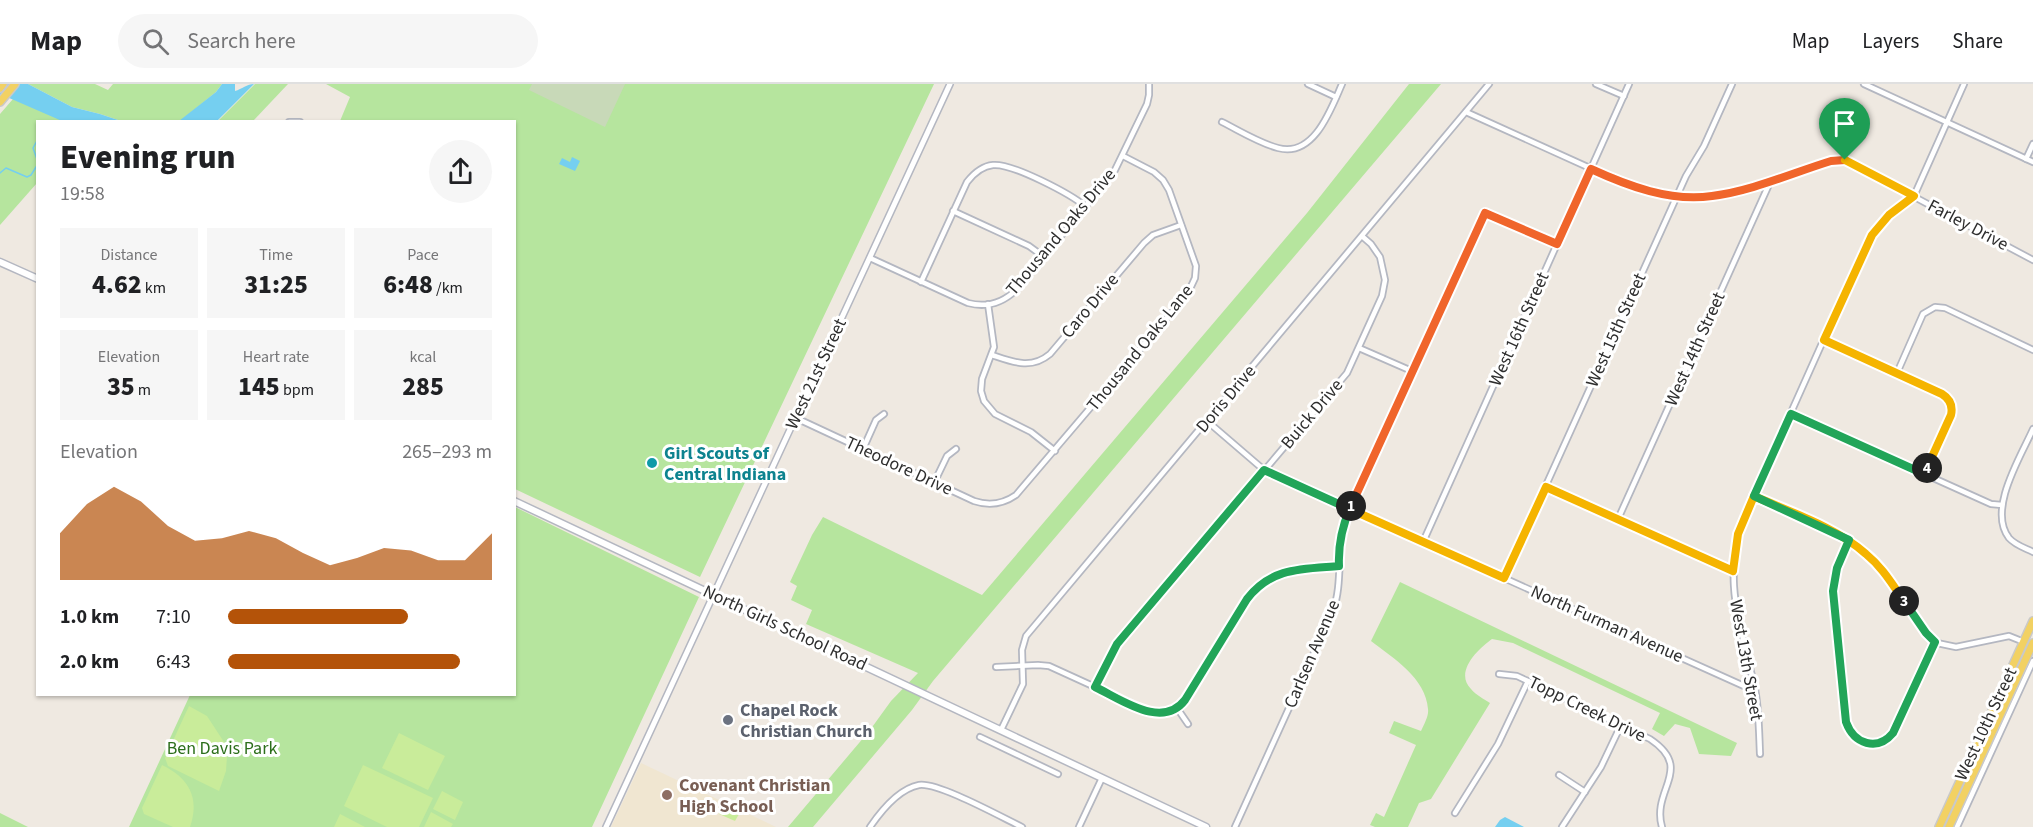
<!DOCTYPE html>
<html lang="en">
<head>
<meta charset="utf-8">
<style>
	body { margin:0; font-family:"Source Sans 3",sans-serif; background:#f6f6f6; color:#202124; height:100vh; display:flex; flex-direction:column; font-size:22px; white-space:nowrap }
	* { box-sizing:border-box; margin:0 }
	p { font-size:20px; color:#757577 }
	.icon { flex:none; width:33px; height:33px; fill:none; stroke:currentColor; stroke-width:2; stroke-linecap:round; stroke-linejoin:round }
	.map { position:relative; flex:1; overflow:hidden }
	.details { position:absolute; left:36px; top:36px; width:480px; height:576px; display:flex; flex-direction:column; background:#fff; border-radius:0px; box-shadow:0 2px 4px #0004 }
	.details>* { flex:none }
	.pin { position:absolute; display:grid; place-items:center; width:51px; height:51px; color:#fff; margin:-62px -26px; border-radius:50% 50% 50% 0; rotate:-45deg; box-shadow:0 0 6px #0007 }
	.pin .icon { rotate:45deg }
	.km { position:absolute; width:30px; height:30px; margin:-15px; border-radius:50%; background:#222; color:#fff; font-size:16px; line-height:30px; text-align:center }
	.round { display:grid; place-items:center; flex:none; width:63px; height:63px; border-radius:32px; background:#f6f6f6 }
	.headline { display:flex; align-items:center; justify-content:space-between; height:102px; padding:0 24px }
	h1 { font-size:33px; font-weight:800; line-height:45px }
	.figures { display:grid; grid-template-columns:repeat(3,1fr); gap:9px; height:102px; padding:6px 24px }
	.figures div { display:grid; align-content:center; border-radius:0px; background:#f6f6f6; text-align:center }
	.figures b { font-size:26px; font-weight:800 }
	.figures small { font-size:16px; font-weight:400 }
	.figures p { font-size:16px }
	.chart { height:168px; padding:12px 24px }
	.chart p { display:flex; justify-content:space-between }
	.chart svg { width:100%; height:108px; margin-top:6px; fill:#b45309; opacity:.7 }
	ul { padding:0 24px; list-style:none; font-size:20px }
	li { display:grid; grid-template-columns:96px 72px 1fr; align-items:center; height:45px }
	li i { height:15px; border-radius:8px; background:#b45309 }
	header { display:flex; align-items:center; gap:36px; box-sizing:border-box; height:84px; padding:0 30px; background:#fff; border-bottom:2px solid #e0e0e0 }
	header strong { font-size:28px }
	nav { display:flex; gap:33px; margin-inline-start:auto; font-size:21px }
	.search { width:420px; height:54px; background:#f6f6f6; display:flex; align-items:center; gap:15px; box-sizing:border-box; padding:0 21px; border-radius:33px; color:#757577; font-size:22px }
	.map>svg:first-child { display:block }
	.education { fill:#f0e6d1 }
	.green { fill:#b6e59e }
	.cemetery { fill:#c8d9b8 }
	.pitch { fill:#c9ec9a }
	.water { fill:#75cff0 }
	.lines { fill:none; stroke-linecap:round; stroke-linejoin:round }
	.stream { stroke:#75cff0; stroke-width:1.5 }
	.minor-casing { stroke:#b4b7c1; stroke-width:8 }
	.tertiary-casing { stroke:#b4b7c1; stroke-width:8 }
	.secondary-casing { stroke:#b4b7c1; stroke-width:9 }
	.primary-casing { stroke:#c9c9c9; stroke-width:10 }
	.minor { stroke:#fff; stroke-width:4.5 }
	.tertiary { stroke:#fff; stroke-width:5 }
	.secondary { stroke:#fff; stroke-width:6 }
	.primary { stroke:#f2d163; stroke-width:7 }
	.split-1-casing { stroke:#fff; stroke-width:12 }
	.split-2-casing { stroke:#fff; stroke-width:12 }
	.split-3-casing { stroke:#fff; stroke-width:12 }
	.split-4-casing { stroke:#fff; stroke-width:12 }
	.split-5-casing { stroke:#fff; stroke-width:12 }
	.split-1 { stroke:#f0652b; stroke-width:8 }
	.split-2 { stroke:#22a559; stroke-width:8 }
	.split-3 { stroke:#f5b400; stroke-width:8 }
	.split-4 { stroke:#22a559; stroke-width:8 }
	.split-5 { stroke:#f5b400; stroke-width:8 }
	.culture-dot { fill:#0f9aa8; stroke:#fff; stroke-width:2 }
	.worship-dot { fill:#6b7280; stroke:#fff; stroke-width:2 }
	.education-dot { fill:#8d6e63; stroke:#fff; stroke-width:2 }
	.labels { text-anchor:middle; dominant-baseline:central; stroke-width:6; stroke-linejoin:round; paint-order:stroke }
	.street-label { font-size:18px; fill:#2e2e2e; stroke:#fff }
	.culture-label { font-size:18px; font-weight:bold; fill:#0d838f; stroke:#fff; text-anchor:start }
	.worship-label { font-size:18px; font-weight:bold; fill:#5b616d; stroke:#fff; text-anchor:start }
	.park-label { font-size:18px; fill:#2c6e1b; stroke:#fff }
	.education-label { font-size:18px; font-weight:bold; fill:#785e54; stroke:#fff; text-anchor:start }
</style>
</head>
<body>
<header>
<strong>Map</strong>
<div class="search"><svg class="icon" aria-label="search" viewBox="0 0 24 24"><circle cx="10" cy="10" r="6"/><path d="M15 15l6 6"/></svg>Search here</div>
<nav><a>Map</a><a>Layers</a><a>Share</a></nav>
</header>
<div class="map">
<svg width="2033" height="743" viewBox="0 0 2033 743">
	<rect width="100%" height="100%" fill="#efe9e1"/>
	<!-- education -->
	<polygon class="education" points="641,679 776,743 611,743"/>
	<!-- green -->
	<g class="green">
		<polygon points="28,0 95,0 108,6 113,0 222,0 216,8 179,38 121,37 100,30 72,23"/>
		<polygon points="255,0 288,0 253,37 217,38"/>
		<polygon points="326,0 934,0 700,493 515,405 514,38 340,37 350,13"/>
		<polygon points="1409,0 1441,0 933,597 912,626 813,743 788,743 870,646 891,617 918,589 806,540 812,526 791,516 797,502 790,498 812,451 823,433 982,511 1307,129"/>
		<polygon points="13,15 66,37 38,38 37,99 0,141 0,30"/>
		<polygon points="515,423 699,513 592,743 129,743 190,611 514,610"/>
		<path d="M1400,498L1737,659L1731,672L1699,670L1690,644L1675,640L1664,652L1652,645L1660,629L1513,559L1492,555C1478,565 1454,588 1471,605C1476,611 1484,615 1490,619L1431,715L1419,719L1408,743H1375L1370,741L1376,729L1384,733L1416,661L1389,649L1394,637L1421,647C1424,640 1429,632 1428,625C1426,594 1393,574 1371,557Z"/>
		<polygon points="0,729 28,743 0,743"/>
	</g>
	<!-- cemetery -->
	<polygon class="cemetery" points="532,0 625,0 605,43 529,6"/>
	<!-- pitch -->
	<g class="pitch">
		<polygon points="189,622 207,632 224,658 227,672 226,687 219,707 168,682 165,674"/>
		<polygon points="399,649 445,672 428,706 382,684"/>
		<path d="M162,681C189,694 200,714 190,743H173L144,730L142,724Z"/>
		<polygon points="363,681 433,714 419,743 387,743 344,722"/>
		<polygon points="442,707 463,718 455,736 433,725"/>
		<polygon points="723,722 739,730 735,737 719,730"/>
		<polygon points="431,728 453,740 451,743 424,743"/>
		<polygon points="340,730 365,743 334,743"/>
	</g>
	<!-- water -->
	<g class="water">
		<polygon points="0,0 28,0 72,23 100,30 121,37 62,37 0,10"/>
		<path d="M222,0H235V7C242,5 247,0 254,0L217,37H179L216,8Z"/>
		<polygon points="572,73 580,77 575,87 559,80 562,74 570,78"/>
		<polygon points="1505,733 1524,743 1495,743 1500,736"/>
	</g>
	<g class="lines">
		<!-- stream -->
		<g class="stream">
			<polyline points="38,55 33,64 38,78"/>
			<polyline points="0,89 6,84 27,93 31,91 38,80"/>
		</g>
		<defs>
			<g id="minor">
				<polyline points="1308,0 1336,13"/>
				<polyline points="1596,0 1624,12"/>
				<polyline points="1864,0 2033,78"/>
				<polyline points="1466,28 1623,99 1677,112 1709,113 1740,106 1831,77 1845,76 2033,176"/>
				<polyline points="289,38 300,38"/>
				<path d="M1222,38C1240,47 1259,59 1278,64C1314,74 1331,25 1342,0"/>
				<polyline points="2026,75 2033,60"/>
				<polyline points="953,127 1029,162 1044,173"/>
				<path d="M870,174L968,219C987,224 1003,219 1017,205L1114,88L1147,20L1149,11V0"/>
				<path d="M921,198L967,98C974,89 982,82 993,81C1012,79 1071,110 1086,123"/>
				<polyline points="988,220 994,263 982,295 981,307 984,317 995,330 1031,348 1055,367"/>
				<path d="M1824,256L1942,310C1950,315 1953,322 1951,331L1924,390"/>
				<polyline points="1359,264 1414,288"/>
				<path d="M992,271C1013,278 1031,286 1050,270L1144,159L1153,151L1181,141"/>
				<polyline points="1897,289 1923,230 1935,223 1945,224 2033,266"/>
				<polyline points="1791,330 1991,420 2002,421"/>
				<path d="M796,334L974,417C989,422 1003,420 1016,411L1188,209L1195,194L1196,182L1169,106L1163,96L1154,88L1123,72"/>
				<polyline points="1207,337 1264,386 1755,607"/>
				<path d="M2033,345C2021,372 1987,426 2009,454C2015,461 2025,464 2033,468"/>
				<polyline points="863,365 876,336 884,330"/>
				<polyline points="934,399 947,372 956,365"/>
				<polyline points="1546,403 1733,487"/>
				<polyline points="1754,412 1837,450 1862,466 1883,487 1926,549 1937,559 1956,563 2009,552 2024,558"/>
				<polyline points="1618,435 1771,96"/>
				<path d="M1849,456L1837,484L1833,507L1846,638C1854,660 1875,666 1892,651L1935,558"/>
				<polyline points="1423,458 1629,0"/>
				<polyline points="1504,494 1686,92 1704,62 1732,0"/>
				<path d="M996,583L1038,581L1049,582L1152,629L1162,630L1171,627L1185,616L1247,515C1271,483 1303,485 1339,482"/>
				<path d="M1499,590L1517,592L1650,655C1695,685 1651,705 1662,743"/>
				<polyline points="1095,603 1117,560 1347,289 1382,212 1385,196 1380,173 1371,160 1363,153"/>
				<polyline points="1177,624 1188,640"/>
				<polyline points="1001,646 1023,600 1022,566 1026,552 1489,0"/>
				<polyline points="980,653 1058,690"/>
				<path d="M1760,670C1759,648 1759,626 1755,605C1741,540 1720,495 1746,429L1866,161L1881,140L1914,112L1964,0"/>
				<polyline points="1559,691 1585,708"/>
				<polyline points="1455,729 1498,660 1528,597"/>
				<path d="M870,743C881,727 898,705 919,701C938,698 1001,733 1022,743"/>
				<polyline points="1079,743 1102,694"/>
				<path d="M1235,743L1333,527C1344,496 1335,463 1347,432L1485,129L1557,160"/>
				<polyline points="1562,743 1601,683 1621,641"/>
				<polyline points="1957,743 2033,577"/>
			</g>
			<polyline id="tertiary" points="606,743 950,0"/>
			<g id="secondary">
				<polyline points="0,178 38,195"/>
				<polyline points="514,417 1206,743"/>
			</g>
			<g id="primary">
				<polyline points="0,4 3,0"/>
				<polyline points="0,18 15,0"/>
				<polyline points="1939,743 2033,537"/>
				<polyline points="1949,743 2033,559"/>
			</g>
		</defs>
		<!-- minor casing -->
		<use href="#minor" class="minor-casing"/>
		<!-- tertiary casing -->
		<use href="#tertiary" class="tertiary-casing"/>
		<!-- secondary casing -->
		<use href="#secondary" class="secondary-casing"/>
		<!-- primary casing -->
		<use href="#primary" class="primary-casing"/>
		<!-- minor -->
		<use href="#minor" class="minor"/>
		<!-- tertiary -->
		<use href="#tertiary" class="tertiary"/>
		<!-- secondary -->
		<use href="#secondary" class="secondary"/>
		<!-- primary -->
		<use href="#primary" class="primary"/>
	</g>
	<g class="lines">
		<defs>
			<path id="split-1" d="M1351,422L1485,129L1557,160L1591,85C1628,102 1670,118 1712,112C1752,107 1792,89 1831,77L1845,76"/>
			<path id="split-2" d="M1343,422L1264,386L1117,560L1095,603C1121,615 1162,646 1185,616L1247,515C1272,483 1302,485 1339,482C1338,460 1342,442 1351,422"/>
			<path id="split-3" d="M1343,422L1504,494L1546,403L1733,487L1738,450L1754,412C1790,428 1836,443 1866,470C1882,483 1892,500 1904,517"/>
			<path id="split-4" d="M1904,517L1926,549L1935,558L1893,649C1877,668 1854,660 1846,638L1833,507L1837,484L1849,456L1754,412L1791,330L1924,390L1927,384"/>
			<path id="split-5" d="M1845,76L1914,112L1889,131L1872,151L1824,256L1942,310C1950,315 1953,322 1951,331L1927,384"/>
		</defs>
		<!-- split-1 casing -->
		<use href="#split-1" class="split-1-casing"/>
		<!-- split-2 casing -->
		<use href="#split-2" class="split-2-casing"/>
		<!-- split-3 casing -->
		<use href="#split-3" class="split-3-casing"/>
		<!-- split-4 casing -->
		<use href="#split-4" class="split-4-casing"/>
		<!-- split-5 casing -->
		<use href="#split-5" class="split-5-casing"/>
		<!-- split-1 -->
		<use href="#split-1" class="split-1"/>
		<!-- split-2 -->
		<use href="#split-2" class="split-2"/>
		<!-- split-3 -->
		<use href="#split-3" class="split-3"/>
		<!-- split-4 -->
		<use href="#split-4" class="split-4"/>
		<!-- split-5 -->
		<use href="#split-5" class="split-5"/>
	</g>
	<!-- markers -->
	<circle class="culture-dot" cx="652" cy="379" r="6"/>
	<circle class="worship-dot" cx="728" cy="636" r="6"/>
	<circle class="education-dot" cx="667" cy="711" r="6"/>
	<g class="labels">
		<!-- street labels -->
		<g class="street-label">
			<text transform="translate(1968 141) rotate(28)">Farley Drive</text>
			<text transform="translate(1061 148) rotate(-50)">Thousand Oaks Drive</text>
			<text transform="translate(1090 222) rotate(-50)">Caro Drive</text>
			<text transform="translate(1519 245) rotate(-66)">West 16th Street</text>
			<text transform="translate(1616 246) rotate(-66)">West 15th Street</text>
			<text transform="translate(1140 264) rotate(-51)">Thousand Oaks Lane</text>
			<text transform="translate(1695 265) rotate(-66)">West 14th Street</text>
			<text transform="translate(816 290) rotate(-65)">West 21st Street</text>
			<text transform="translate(1226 315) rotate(-50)">Doris Drive</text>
			<text transform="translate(1312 330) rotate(-50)">Buick Drive</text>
			<text transform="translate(899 382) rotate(25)">Theodore Drive</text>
			<text transform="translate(1607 540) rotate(24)">North Furman Avenue</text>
			<text transform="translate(785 544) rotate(25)">North Girls School Road</text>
			<text transform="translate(1312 570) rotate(-67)">Carlsen Avenue</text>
			<text transform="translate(1746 576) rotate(80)">West 13th Street</text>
			<text transform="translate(1587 625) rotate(26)">Topp Creek Drive</text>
			<text transform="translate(1986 640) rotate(-65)">West 10th Street</text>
		</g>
		<!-- culture labels -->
		<g class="culture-label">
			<text x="664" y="369">Girl Scouts of<tspan x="664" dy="21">Central Indiana</tspan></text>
		</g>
		<!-- worship labels -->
		<g class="worship-label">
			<text x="740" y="626">Chapel Rock<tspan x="740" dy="21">Christian Church</tspan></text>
		</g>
		<!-- park labels -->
		<g class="park-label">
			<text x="222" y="664">Ben Davis Park</text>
		</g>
		<!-- education labels -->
		<g class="education-label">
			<text x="679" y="701">Covenant Christian<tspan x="679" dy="21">High School</tspan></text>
		</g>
	</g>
</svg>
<div class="pin" style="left:1845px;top:76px;background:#1e9e55"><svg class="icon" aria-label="arrive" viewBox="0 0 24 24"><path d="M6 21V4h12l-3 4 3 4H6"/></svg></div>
<b class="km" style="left:1351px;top:422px">1</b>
<b class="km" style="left:1904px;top:517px">3</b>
<b class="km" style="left:1927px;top:384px">4</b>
<section class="details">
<div class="headline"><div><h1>Evening run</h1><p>19:58</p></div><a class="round"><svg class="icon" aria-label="share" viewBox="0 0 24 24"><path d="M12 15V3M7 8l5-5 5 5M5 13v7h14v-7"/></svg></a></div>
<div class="figures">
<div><p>Distance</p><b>4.62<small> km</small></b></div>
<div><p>Time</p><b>31:25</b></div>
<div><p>Pace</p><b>6:48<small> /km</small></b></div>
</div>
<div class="figures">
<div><p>Elevation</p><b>35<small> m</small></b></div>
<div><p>Heart rate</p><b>145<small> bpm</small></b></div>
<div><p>kcal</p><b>285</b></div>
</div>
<div class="chart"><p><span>Elevation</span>265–293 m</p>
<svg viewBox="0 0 160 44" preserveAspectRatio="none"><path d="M0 44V25L10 13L20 6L30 12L40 22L50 28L60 27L70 24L80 27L90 33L100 38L110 35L120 31L130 32L140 36L150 36L160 25V44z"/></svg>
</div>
<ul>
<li><b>1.0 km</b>7:10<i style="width:68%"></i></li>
<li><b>2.0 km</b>6:43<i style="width:88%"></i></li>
</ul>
</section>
</div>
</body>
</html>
